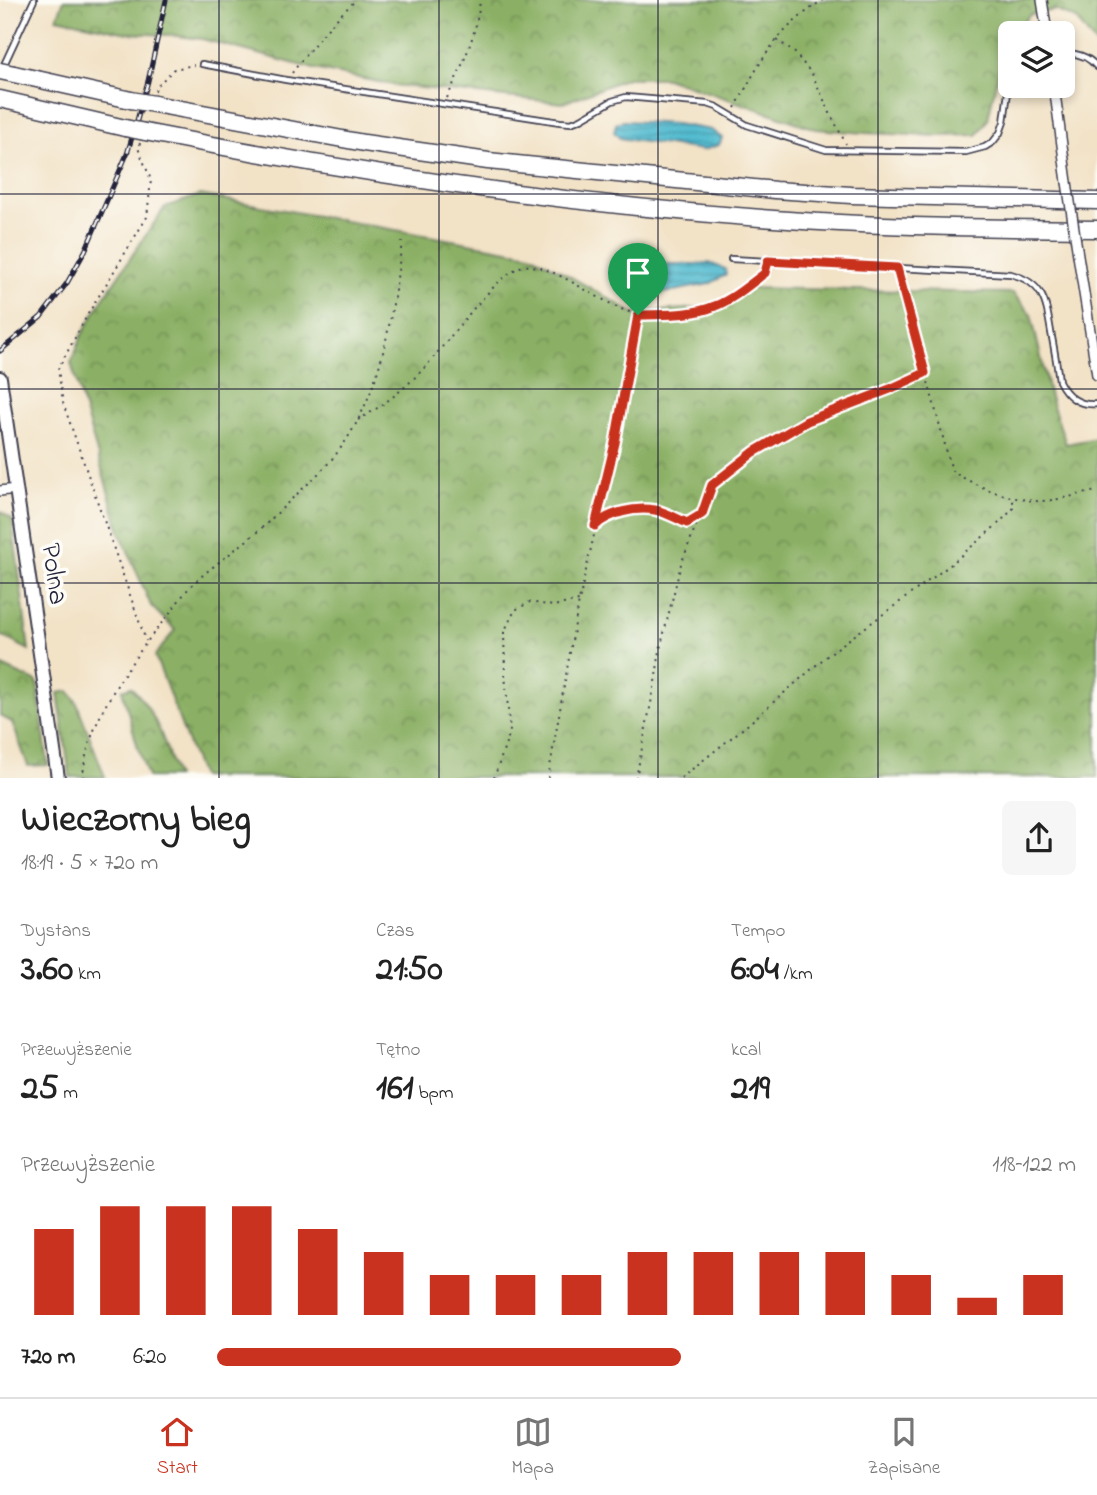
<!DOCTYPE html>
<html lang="pl">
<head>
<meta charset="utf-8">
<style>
	body { margin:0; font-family:"Indie Flower",sans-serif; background:#f6f6f6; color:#222; height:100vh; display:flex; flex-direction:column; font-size:26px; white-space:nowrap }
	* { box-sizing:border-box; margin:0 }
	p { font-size:23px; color:#767676 }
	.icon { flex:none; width:38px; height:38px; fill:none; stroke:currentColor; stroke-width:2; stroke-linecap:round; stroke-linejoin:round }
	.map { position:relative; height:778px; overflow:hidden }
	.sheet { display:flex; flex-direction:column; background:#fff; flex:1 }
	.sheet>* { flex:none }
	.tools { position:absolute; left:998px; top:21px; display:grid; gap:14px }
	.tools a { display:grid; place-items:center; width:77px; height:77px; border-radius:10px; background:#fff; box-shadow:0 4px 10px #0003; font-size:35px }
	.pin { position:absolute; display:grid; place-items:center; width:60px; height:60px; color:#fff; margin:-72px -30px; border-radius:50% 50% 50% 0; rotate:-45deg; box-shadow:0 0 7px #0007 }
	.pin .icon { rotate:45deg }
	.round { display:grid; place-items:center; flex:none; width:74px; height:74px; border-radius:10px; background:#f6f6f6 }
	.headline { display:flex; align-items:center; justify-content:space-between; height:119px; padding:0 21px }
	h1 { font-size:38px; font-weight:700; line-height:52px }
	.stats { display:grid; grid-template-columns:repeat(3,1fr); gap:10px; height:119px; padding:7px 21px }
	.stats div { display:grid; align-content:center }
	.stats b { font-size:35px; font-weight:700 }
	.stats small { font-size:19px; font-weight:400 }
	.stats p { font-size:19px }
	.chart { height:196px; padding:14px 21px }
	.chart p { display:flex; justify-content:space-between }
	.chart svg { width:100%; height:126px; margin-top:7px; stroke:#c8321e; stroke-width:6 }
	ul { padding:0 21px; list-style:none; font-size:23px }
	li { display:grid; grid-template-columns:112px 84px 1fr; align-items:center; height:52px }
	li i { height:18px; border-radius:9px; background:#c8321e }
	.tabs { display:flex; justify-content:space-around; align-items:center; height:98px; border-top:2px solid #e0e0e0; background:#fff; font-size:19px; color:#767676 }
	.tabs a { display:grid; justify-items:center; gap:4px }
	.tabs .selected { color:#c8321e }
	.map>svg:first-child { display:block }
	.forest { fill:url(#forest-crowns); stroke:#566950; stroke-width:2 }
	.water { fill:url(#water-rules); stroke:#3a6f86; stroke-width:2 }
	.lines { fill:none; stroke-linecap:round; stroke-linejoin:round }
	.lane-casing { stroke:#413f50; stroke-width:8 }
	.street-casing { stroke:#413f50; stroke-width:12 }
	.secondary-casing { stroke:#413f50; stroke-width:16 }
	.highway-casing { stroke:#413f50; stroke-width:19 }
	.path { stroke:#413f50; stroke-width:2; stroke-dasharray:2 5; stroke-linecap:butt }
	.lane { stroke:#fff; stroke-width:4.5 }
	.street { stroke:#fff; stroke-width:9 }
	.secondary { stroke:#fff; stroke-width:12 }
	.highway { stroke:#fff; stroke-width:16 }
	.rail-casing { stroke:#22223b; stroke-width:5 }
	.rail { stroke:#fdfcf7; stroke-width:2.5; stroke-dasharray:8; stroke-linecap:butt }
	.street-bridge-casing { stroke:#413f50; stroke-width:12; stroke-linecap:butt }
	.highway-bridge-casing { stroke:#413f50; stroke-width:19; stroke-linecap:butt }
	.street-bridge { stroke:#fff; stroke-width:9 }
	.highway-bridge { stroke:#fff; stroke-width:16 }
	.route-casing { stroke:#fff; stroke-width:14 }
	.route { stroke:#c8321e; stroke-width:9 }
	.grid { fill:none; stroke:#22223b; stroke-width:2; stroke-opacity:0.55 }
	.labels { text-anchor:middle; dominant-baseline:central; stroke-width:7; stroke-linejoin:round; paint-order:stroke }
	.street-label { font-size:28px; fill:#22223b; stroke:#fdfcf7 }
</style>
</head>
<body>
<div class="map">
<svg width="1097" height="778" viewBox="0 0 1097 778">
	<defs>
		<pattern id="forest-crowns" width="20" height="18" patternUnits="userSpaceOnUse" patternTransform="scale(1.75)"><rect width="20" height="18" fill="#8bb065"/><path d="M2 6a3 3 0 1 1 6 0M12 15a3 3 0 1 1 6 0" fill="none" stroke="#718f54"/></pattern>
		<pattern id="water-rules" width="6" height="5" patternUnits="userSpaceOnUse" patternTransform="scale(1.75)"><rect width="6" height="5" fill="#53bcd0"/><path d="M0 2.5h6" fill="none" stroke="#4498aa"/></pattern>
	</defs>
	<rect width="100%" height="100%" fill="#fdfcf7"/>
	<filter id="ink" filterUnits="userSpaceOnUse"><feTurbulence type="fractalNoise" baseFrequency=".0143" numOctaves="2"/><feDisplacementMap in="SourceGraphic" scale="14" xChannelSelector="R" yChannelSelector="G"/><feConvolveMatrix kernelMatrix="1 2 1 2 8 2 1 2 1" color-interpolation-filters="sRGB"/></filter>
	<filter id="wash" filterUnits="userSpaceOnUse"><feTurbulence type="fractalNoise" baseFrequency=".00686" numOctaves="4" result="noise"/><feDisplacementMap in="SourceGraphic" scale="28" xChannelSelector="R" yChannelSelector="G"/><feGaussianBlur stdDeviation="1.57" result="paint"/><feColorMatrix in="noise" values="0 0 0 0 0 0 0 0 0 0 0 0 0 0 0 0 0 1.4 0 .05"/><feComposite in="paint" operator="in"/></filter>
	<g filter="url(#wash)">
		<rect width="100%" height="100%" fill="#f2e2c6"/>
		<!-- forest -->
		<g class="forest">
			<polygon points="64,0 1097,0 1097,46 1076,19 1055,10 1029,15 1017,33 1010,33 1010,43 1002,54 988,119 977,135 940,136 864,133 816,129 666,78 627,78 563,103 393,85 314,69 202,39 169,35 127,33 57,18"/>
			<polygon points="200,195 531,254 634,313 721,306 750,288 1013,293 1031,314 1050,397 1066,444 1097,438 1097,777 201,777 155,656 175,630 151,606 120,532 71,363 83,333 102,300 165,207"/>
			<polygon points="0,511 12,519 29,650 0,635"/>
			<polygon points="0,665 37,682 48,765 28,766 12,722 0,716"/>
			<path d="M131,687C156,711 166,746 176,777H148L138,748L122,690Z"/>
			<polygon points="69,691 76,701 105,777 70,777 58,693"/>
		</g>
		<!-- water -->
		<g class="water">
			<polygon points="623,121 676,124 711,130 722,138 719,145 703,150 631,140 620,138 614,132 616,124"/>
			<path d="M709,263L725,269L726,275L709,284L643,297L632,296C621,284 620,270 636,264H696Z"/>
		</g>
	</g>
	<g filter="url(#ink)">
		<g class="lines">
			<defs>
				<g id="lane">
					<path d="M1062,54C1075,52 1088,56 1097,67"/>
					<polyline points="202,64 286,80 560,122 571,123 581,119 612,101 626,97 708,104 717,107 747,125 826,150 966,152 985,147 993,142 1000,133 1004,122 1010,77"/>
					<polyline points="2,69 34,0"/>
					<path d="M731,259L1011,274C1044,283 1046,302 1051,332C1054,348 1057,364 1059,381C1067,397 1079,406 1097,404"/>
				</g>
				<g id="street">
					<polyline points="1042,0 1047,33"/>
					<polyline points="1054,86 1067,182"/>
					<polyline points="1077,249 1097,375"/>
					<polyline points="0,491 16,489"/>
				</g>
				<polyline id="secondary" points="0,378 58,778"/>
				<g id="highway">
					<polyline points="14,74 131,100"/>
					<polyline points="0,99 125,128"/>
					<polyline points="154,104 364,143 488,161 775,190 851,195 1097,201"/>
					<path d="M145,132C353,173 563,204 774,219C881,227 990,228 1097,229"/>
				</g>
			</defs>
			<!-- lane casing -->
			<use href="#lane" class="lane-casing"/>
			<!-- street casing -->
			<use href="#street" class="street-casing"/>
			<!-- secondary casing -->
			<use href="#secondary" class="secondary-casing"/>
			<!-- highway casing -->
			<use href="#highway" class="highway-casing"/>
			<!-- path -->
			<g class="path">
				<polyline points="777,40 794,52 812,74 830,113 846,144"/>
				<path d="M292,73C311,47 332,22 356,0"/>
				<polyline points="155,91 157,86 174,69 194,65"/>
				<path d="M447,98C462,66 477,35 480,0"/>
				<path d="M735,108C761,60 775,31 823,0"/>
				<polyline points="140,143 138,148 151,180 147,217 88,314 58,369 63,403 146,641"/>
				<path d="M899,274L952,471C975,486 1007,499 1036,501C1053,502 1079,494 1097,491"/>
				<path d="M358,420C386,404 411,384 432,359C452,336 494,278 520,267C547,257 606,309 637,314C649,316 663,315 675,314C687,312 700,312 712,308C731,301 749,285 766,273L767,267"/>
				<path d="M596,525C611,512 636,507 655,511C666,513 677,519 687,523L701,514"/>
				<path d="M83,778C85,722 134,657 168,615C177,604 185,591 195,582C215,564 237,549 257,532C271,520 283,507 296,495C310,482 325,468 337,453C383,393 392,315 402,242"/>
				<polyline points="494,778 510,732 505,674 504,632 515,610 530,602 553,606 579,601"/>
				<polyline points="548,778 579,601 615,443 638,316"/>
				<polyline points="636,778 654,688 661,645 681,564 712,485 754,452 807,421 890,389 925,373"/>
				<polyline points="681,778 746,726 829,654 950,565 998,524 1013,509 1013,497"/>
			</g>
			<!-- lane -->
			<use href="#lane" class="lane"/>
			<!-- street -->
			<use href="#street" class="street"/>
			<!-- secondary -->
			<use href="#secondary" class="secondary"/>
			<!-- highway -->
			<use href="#highway" class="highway"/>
			<defs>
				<polyline id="rail" points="0,351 41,317 67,283 85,251 127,154 134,131 148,81 166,0"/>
			</defs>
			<!-- rail casing -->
			<use href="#rail" class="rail-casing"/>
			<!-- rail -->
			<use href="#rail" class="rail"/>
			<defs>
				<polyline id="street-bridge" points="1067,182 1077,249"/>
				<g id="highway-bridge">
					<polyline points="0,71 14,74"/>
					<polyline points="131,100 154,104"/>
					<polyline points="125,128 145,132"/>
				</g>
			</defs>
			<!-- street-bridge casing -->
			<use href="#street-bridge" class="street-bridge-casing"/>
			<!-- highway-bridge casing -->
			<use href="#highway-bridge" class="highway-bridge-casing"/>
			<!-- street-bridge -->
			<use href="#street-bridge" class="street-bridge"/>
			<!-- highway-bridge -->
			<use href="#highway-bridge" class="highway-bridge"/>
		</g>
	</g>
	<g class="lines" filter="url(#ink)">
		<defs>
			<path id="route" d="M768,261L897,268L925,373L890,389L807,421L754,452L712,485L702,514L687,523C677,519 666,512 655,510C636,507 609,512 595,526L615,443L638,315C663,314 692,316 715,306C733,299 749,285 765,273Z"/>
		</defs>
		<!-- route casing -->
		<use href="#route" class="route-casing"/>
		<!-- route -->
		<use href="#route" class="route"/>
	</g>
	<!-- grid -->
	<path class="grid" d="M219,0V778M439,0V778M658,0V778M878,0V778M0,194H1097M0,389H1097M0,583H1097"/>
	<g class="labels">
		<!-- street labels -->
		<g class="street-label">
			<text transform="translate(53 574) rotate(82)">Polna</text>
		</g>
	</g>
</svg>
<div class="tools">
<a><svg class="icon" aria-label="layers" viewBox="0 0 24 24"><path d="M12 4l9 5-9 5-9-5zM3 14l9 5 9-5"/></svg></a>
</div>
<div class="pin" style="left:638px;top:315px;background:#1e9e55"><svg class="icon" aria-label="arrive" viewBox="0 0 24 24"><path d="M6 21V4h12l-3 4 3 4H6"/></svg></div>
</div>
<section class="sheet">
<div class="headline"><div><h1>Wieczorny bieg</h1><p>18:19 · 5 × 720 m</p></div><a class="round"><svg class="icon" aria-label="share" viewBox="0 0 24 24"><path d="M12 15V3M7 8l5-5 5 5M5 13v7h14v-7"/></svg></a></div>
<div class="stats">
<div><p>Dystans</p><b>3.60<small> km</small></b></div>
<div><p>Czas</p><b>21:50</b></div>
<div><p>Tempo</p><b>6:04<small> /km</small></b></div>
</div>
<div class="stats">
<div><p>Przewyższenie</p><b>25<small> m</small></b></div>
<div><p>Tętno</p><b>161<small> bpm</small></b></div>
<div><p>kcal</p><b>219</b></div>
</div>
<div class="chart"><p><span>Przewyższenie</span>118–122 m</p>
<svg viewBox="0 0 160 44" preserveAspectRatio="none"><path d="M5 44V14M15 44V6M25 44V6M35 44V6M45 44V14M55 44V22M65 44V30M75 44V30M85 44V30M95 44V22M105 44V22M115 44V22M125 44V22M135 44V30M145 44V38M155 44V30"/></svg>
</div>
<ul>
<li><b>720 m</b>6:20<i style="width:54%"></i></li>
</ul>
</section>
<nav class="tabs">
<a class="selected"><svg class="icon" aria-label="home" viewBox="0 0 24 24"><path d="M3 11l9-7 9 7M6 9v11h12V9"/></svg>Start</a>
<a><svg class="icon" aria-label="map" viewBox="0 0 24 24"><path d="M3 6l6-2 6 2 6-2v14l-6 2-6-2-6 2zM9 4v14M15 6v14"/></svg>Mapa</a>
<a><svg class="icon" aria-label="saved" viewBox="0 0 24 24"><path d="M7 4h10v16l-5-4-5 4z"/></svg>Zapisane</a>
</nav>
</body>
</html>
